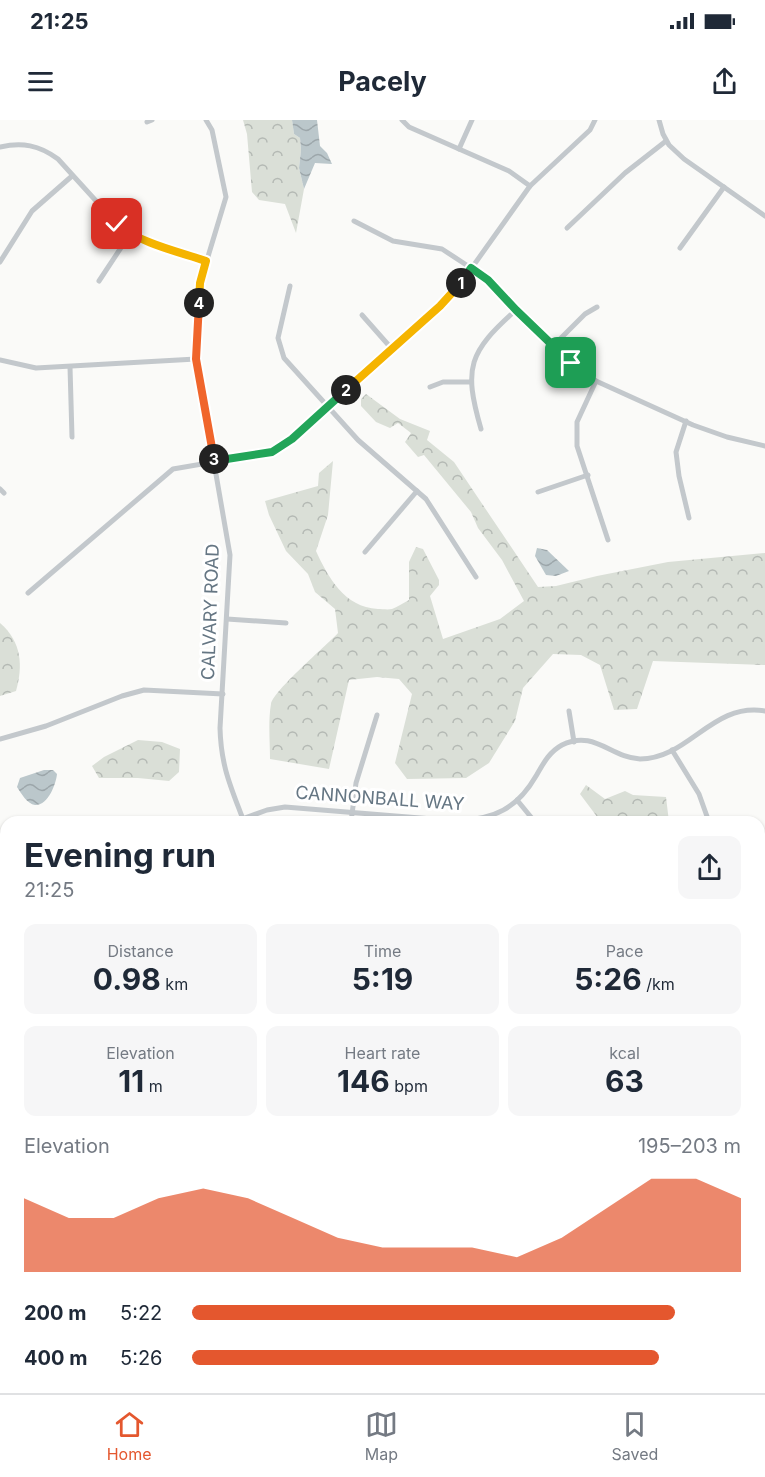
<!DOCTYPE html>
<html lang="en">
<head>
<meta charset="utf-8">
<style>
	body { margin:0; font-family:Inter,sans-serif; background:#f6f6f7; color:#1f2937; height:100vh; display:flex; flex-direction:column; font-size:22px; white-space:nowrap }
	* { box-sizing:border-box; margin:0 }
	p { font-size:20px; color:#747a83 }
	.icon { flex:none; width:33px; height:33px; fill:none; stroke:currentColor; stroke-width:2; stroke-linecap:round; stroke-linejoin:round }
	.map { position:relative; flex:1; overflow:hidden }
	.panel { position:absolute; left:0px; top:696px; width:765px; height:578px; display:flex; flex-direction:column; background:#fff; border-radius:18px 18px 0 0; box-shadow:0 2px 4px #0004 }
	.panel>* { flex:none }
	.pin { position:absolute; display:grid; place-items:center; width:51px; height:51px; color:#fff; margin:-26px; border-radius:12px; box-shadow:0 3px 9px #0006 }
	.km { position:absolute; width:30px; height:30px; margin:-15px; border-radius:50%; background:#222; color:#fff; font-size:16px; line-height:30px; text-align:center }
	.round { display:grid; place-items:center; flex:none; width:63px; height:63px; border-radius:12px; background:#f6f6f7 }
	.head { display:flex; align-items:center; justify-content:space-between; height:102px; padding:0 24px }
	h1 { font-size:33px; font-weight:700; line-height:45px }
	.figures { display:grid; grid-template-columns:repeat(3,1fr); gap:9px; height:102px; padding:6px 24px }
	.figures div { display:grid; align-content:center; border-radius:12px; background:#f6f6f7; text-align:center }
	.figures b { font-size:30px; font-weight:700 }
	.figures small { font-size:16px; font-weight:400 }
	.figures p { font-size:16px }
	.chart { height:168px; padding:12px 24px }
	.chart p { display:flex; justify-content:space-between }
	.chart svg { width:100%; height:108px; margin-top:6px; fill:#e4572e; opacity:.7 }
	ul { padding:0 24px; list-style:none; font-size:20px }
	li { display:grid; grid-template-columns:96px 72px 1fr; align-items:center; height:45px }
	li i { height:15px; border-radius:8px; background:#e4572e }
	.status { display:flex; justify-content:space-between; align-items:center; height:42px; padding:0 30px; background:#fff; direction:ltr }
	.status svg { height:16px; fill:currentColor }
	header { display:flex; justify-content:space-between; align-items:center; height:78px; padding:0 24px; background:#fff; font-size:27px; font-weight:700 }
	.dock { display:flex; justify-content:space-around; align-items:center; height:84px; border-top:2px solid #e0e1e3; background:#fff; font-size:16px; color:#747a83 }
	.dock a { display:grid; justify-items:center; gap:3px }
	.dock .on { color:#e4572e }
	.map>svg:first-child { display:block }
	.built { fill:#e8e9e9 }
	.forest { fill:url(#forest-crowns) }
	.water { fill:url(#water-waves) }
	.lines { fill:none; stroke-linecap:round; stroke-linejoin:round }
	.runway { stroke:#ced2d4; stroke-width:36 }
	.secondary-casing { stroke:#b3babf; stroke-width:10 }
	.minor { stroke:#c3c8cc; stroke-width:5 }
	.secondary { stroke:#fff; stroke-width:7 }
	.split-1-casing { stroke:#fff; stroke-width:12 }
	.split-2-casing { stroke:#fff; stroke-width:12 }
	.split-3-casing { stroke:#fff; stroke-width:12 }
	.split-4-casing { stroke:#fff; stroke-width:12 }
	.split-5-casing { stroke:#fff; stroke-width:12 }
	.split-1 { stroke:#22a559; stroke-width:8 }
	.split-2 { stroke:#f5b400; stroke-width:8 }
	.split-3 { stroke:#22a559; stroke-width:8 }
	.split-4 { stroke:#f0652b; stroke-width:8 }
	.split-5 { stroke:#f5b400; stroke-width:8 }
	.labels { text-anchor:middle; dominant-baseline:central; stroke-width:6; stroke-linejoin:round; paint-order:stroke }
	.street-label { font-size:18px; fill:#657683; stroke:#fff }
</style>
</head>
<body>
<div class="status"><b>21:25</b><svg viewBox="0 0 49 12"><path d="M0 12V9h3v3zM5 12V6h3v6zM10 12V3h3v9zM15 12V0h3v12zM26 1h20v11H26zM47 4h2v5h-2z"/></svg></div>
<header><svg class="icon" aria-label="menu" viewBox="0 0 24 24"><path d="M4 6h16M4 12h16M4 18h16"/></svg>Pacely<svg class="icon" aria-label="share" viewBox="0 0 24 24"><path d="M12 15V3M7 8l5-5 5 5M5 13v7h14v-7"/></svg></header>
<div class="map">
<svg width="765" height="1273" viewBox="0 0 765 1273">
	<defs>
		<pattern id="forest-crowns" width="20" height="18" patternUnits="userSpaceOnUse" patternTransform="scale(1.5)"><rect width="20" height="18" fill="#dadfd7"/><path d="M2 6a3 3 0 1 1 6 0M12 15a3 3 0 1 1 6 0" fill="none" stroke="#b4b9b4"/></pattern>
		<pattern id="water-waves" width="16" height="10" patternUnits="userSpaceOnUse" patternTransform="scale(1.5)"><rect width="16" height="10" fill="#bbc7cb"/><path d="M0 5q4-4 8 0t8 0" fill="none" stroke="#9ca6aa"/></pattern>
	</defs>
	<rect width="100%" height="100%" fill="#fafaf8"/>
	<!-- built -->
	<polygon class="built" points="322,1268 454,1268 483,1273 325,1273"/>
	<!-- forest -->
	<g class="forest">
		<polygon points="243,0 292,0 294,14 300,18 301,30 299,48 304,69 296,113 285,84 259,80 252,72 247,14"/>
		<path d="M366,274L400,299L430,311L427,320L454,342L538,467L556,466L597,456L668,442L765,433V545L653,541L637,589L614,590L600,545L581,535L553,534L523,568L515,601L489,643L466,658L407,659L395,643L412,574L399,559L377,557L349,560L329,649L270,639C270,622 268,601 271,584C274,570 325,527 338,513L335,489L315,472L308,454L286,431L269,395L265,381L318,366L319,353L333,341L328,395L316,431C328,457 344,487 378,489C382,489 388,490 392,489C397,487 403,483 409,480V442L416,427L423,429L439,460V465L430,476L443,519L500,499L524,481L502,440L478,408L471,392L424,335L418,337L405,322L411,313L398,303L390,308L376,302L361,286V279Z"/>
		<path d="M0,503C22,522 23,546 16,571L0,576Z"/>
		<polygon points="138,620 162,622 180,629 179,652 169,661 138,658 99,658 92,646 104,637"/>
		<polygon points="586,665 605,679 625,671 633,675 666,677 669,702 601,702 580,674"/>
		<polygon points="0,834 6,835 6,942 0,942"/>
		<polygon points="765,1122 765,1208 759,1209 759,1123"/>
	</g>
	<!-- water -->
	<g class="water">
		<polygon points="292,0 317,0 320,26 327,33 332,44 315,43 304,69 299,48 301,30 300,18 294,14"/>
		<polygon points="537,428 547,430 569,451 556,456 546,455 535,436"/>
		<path d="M44,650H53L57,654C56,664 48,686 35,685C27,684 21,673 17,667L20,658Z"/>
	</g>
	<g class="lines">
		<!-- runway -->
		<polyline class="runway" points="410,1268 442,1273"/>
		<defs>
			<g id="secondary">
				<polyline points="0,976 6,976"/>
				<polyline points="315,1268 318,1273"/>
			</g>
		</defs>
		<!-- secondary casing -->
		<use href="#secondary" class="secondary-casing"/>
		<!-- minor -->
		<g class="minor">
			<path d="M206,0L212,10L226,77L200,163L196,239L230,435L220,608C221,647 231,667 244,702"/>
			<polyline points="402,0 409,7 509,51 530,66"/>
			<polyline points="659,0 663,14 669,25 684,39 765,96"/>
			<polyline points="147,2 152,0"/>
			<path d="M0,27C22,22 39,25 58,39L117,104L130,114L206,141"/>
			<polyline points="459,29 472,0"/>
			<polyline points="354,101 393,121 442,129 471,148 488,160 516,190 571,243 596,261 693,305 727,317 765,326"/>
			<polyline points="567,108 625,53 666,21"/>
			<polyline points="680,128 724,67"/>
			<polyline points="0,142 32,91 72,56"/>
			<polyline points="99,161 130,114"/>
			<polyline points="290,166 278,218 284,238 358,320 426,379 476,457"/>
			<polyline points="362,195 392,229"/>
			<polyline points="553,226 585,194 597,187"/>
			<polyline points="0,240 36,248 196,239"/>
			<polyline points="70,247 72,317"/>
			<polyline points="596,261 577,302 577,326 608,420"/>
			<polyline points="430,267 443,262 471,262"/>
			<polyline points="686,301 676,332 679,356 689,398"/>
			<path d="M481,309C463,247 469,232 516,190"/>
			<polyline points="0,369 4,373"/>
			<polyline points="538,372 588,355"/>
			<polyline points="365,432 417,371"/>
			<polyline points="28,473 173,349 272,332 292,319 440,186 461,163 530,66 590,10 595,0"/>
			<polyline points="227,499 286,503"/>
			<polyline points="569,591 574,622"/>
			<polyline points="0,619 46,606 122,576 144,570 223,574"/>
			<polyline points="672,630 699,674 709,702"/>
			<polyline points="517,680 535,702"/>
			<path d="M234,702L267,690L285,687L457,701C494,699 517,689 536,656C543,644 549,632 562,625C594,609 611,638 640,639C689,639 712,582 765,591"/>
			<polyline points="351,702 356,663 377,595"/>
			<polyline points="0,781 6,779"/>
			<polyline points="0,1063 6,1062"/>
			<polyline points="0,1159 6,1159"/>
		</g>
		<!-- secondary -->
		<use href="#secondary" class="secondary"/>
	</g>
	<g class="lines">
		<defs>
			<polyline id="split-1" points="461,163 471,148 488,160 516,190 571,243"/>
			<polyline id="split-2" points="346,270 440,186 461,163"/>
			<polyline id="split-3" points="214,339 214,341 272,332 292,319 346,270"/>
			<polyline id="split-4" points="199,183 196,239 214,339"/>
			<path id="split-5" d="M117,104C142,124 176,131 206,141L200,163L199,183"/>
		</defs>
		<!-- split-1 casing -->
		<use href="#split-1" class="split-1-casing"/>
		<!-- split-2 casing -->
		<use href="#split-2" class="split-2-casing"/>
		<!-- split-3 casing -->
		<use href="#split-3" class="split-3-casing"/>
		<!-- split-4 casing -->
		<use href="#split-4" class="split-4-casing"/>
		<!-- split-5 casing -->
		<use href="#split-5" class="split-5-casing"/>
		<!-- split-1 -->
		<use href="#split-1" class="split-1"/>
		<!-- split-2 -->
		<use href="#split-2" class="split-2"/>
		<!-- split-3 -->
		<use href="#split-3" class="split-3"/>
		<!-- split-4 -->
		<use href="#split-4" class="split-4"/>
		<!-- split-5 -->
		<use href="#split-5" class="split-5"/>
	</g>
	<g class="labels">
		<!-- street labels -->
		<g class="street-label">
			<text transform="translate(210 492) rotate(-88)">CALVARY ROAD</text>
			<text transform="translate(380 678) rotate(4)">CANNONBALL WAY</text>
		</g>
	</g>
</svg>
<div class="pin" style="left:571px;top:243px;background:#1e9e55"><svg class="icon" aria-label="arrive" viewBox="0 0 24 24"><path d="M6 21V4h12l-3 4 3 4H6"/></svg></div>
<div class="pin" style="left:117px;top:104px;background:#d93025"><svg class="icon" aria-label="check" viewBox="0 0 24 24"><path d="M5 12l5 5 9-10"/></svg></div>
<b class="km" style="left:461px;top:163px">1</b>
<b class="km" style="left:346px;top:270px">2</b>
<b class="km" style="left:214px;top:339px">3</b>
<b class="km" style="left:199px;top:183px">4</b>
<section class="panel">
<div class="head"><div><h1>Evening run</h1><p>21:25</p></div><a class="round"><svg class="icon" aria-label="share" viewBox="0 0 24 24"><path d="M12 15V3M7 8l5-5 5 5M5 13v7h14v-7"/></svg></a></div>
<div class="figures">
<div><p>Distance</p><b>0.98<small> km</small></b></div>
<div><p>Time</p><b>5:19</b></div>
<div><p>Pace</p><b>5:26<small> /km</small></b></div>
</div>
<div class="figures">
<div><p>Elevation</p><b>11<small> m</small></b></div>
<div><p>Heart rate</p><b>146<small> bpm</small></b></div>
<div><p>kcal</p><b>63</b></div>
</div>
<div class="chart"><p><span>Elevation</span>195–203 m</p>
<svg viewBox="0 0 160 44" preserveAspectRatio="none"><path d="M0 44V14L10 22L20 22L30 14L40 10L50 14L60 22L70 30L80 34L90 34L100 34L110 38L120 30L130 18L140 6L150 6L160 14V44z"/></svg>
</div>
<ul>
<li><b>200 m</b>5:22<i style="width:88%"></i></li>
<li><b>400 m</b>5:26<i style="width:85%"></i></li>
</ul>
</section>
</div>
<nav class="dock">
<a class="on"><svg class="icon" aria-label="home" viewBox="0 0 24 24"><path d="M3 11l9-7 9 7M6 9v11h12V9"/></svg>Home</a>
<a><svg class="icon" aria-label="map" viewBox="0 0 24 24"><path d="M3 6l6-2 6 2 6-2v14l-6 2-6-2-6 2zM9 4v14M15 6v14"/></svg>Map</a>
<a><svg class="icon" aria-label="saved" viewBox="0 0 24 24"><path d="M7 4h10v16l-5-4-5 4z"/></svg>Saved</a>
</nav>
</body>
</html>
